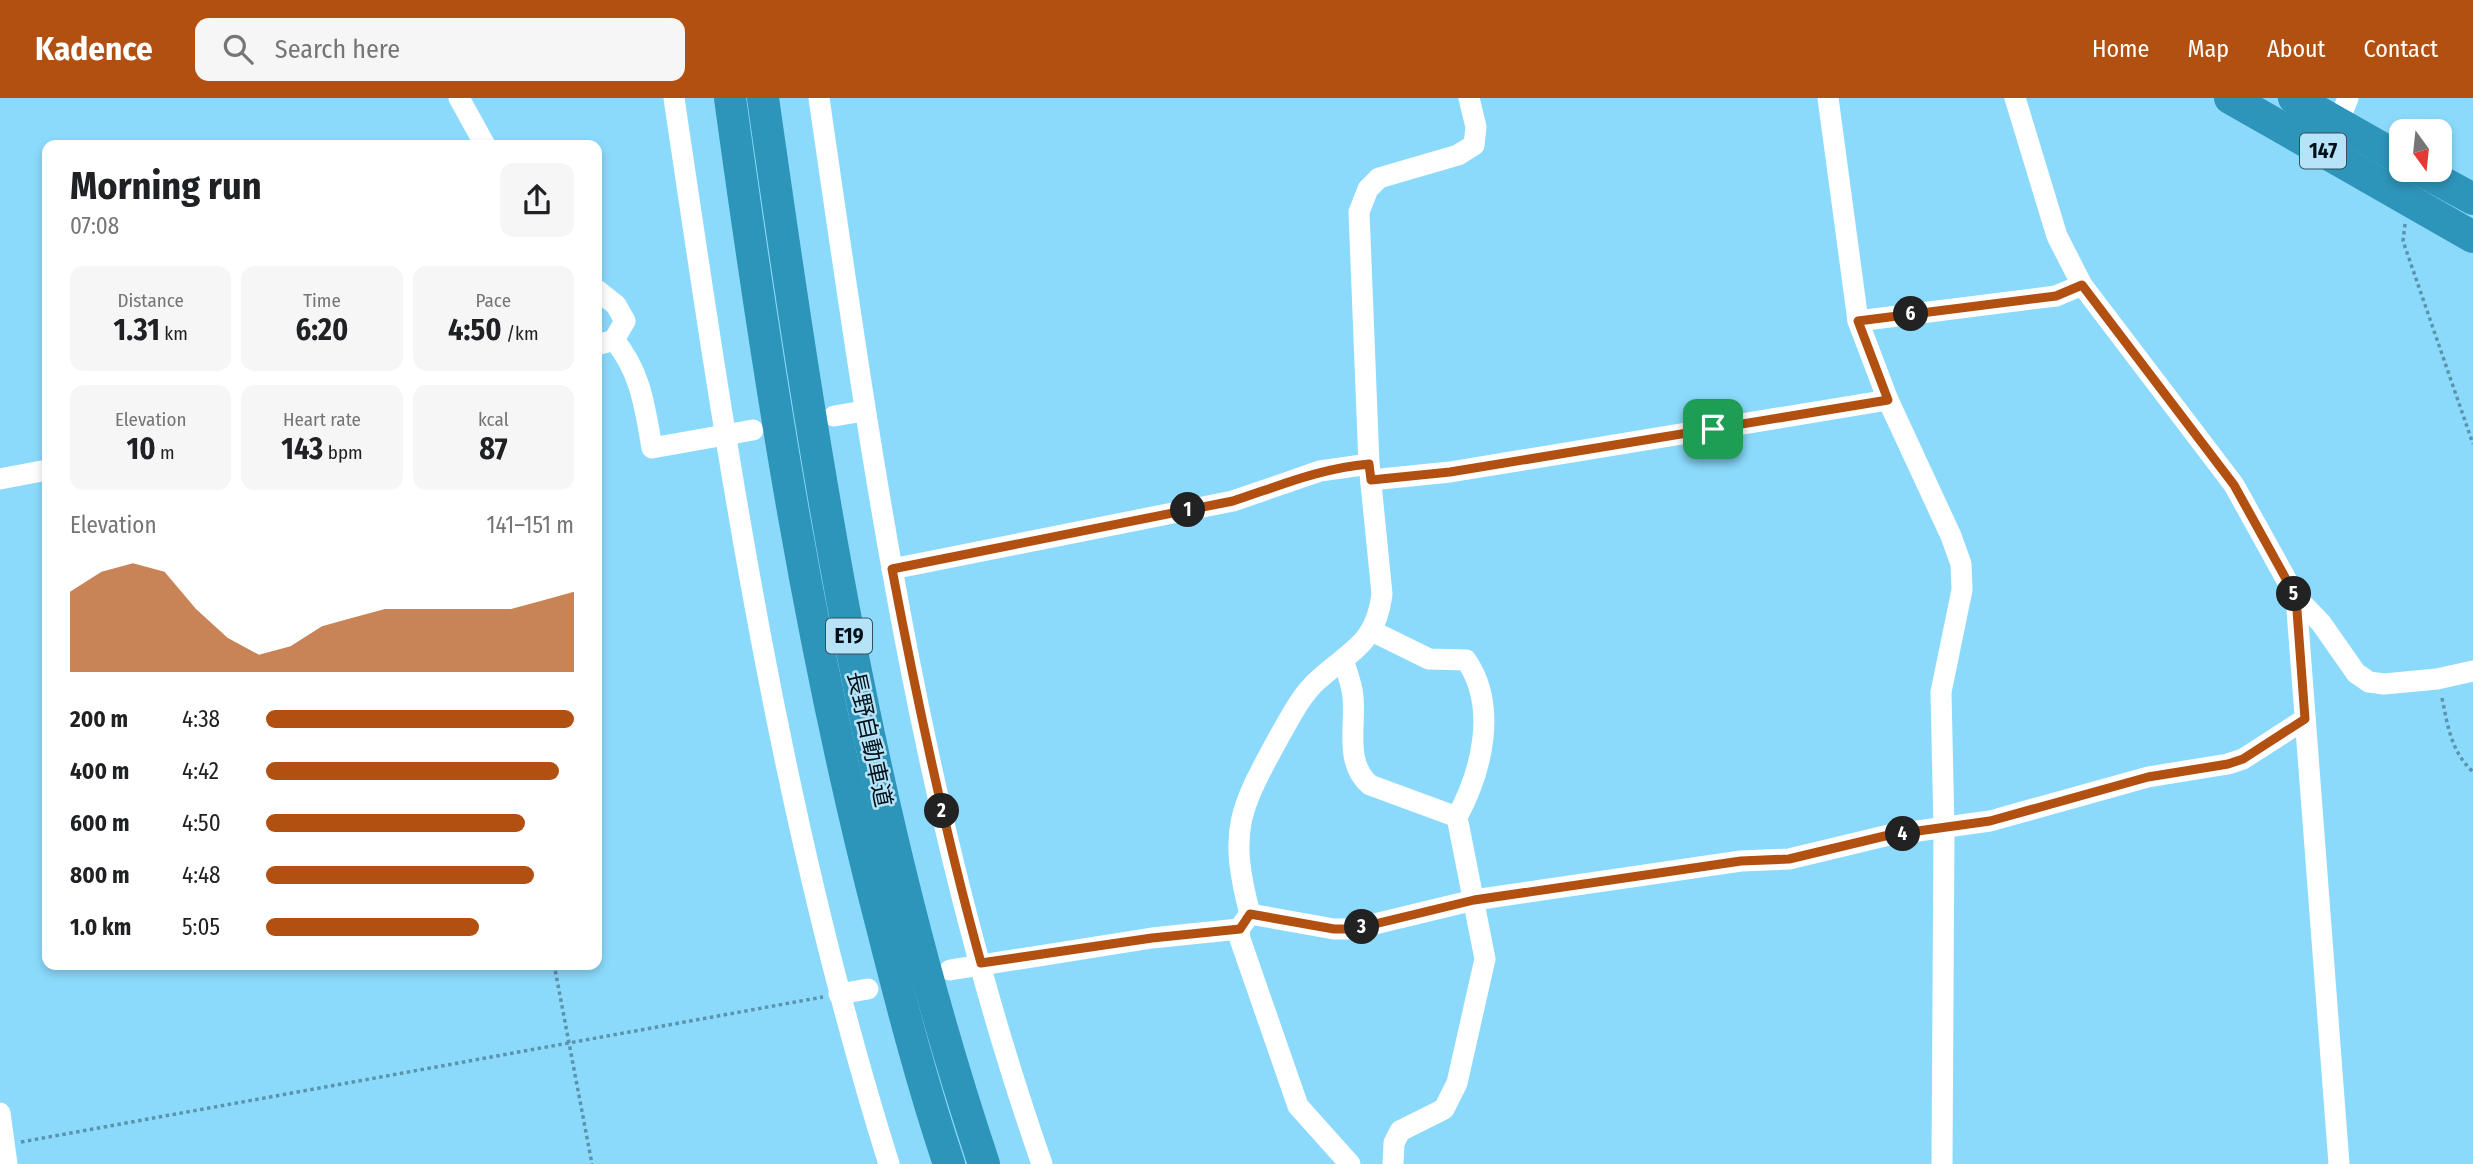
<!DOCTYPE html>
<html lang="en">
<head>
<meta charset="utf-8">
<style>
	body { margin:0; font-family:"Fira Sans Condensed","Noto Sans JP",sans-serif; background:#f6f6f6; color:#202124; height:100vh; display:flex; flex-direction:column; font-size:26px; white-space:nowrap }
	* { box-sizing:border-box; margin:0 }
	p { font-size:23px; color:#757577 }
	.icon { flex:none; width:38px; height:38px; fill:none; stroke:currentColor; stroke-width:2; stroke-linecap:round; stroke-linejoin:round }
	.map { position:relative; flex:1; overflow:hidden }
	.drawer { position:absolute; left:42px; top:42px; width:560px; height:830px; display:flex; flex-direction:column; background:#fff; border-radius:14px; box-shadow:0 4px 10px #0003 }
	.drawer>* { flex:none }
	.needle { width:46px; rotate:165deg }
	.fabs { position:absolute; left:2389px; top:21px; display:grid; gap:14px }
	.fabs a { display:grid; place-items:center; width:63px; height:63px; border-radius:14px; background:#fff; box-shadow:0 4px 10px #0003; font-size:35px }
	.pin { position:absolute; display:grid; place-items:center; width:60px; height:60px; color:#fff; margin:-30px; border-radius:14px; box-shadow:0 4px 10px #0006 }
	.km { position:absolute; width:35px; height:35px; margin:-18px; border-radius:50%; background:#222; color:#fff; font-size:19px; line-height:35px; text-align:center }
	.round { display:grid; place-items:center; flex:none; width:74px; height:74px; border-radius:14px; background:#f6f6f6 }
	.head { display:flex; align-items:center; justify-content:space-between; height:119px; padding:0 28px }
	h1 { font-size:38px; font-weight:700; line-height:52px }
	.stats { display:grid; grid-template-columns:repeat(3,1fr); gap:10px; height:119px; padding:7px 28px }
	.stats div { display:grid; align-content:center; border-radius:14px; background:#f6f6f6; text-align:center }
	.stats b { font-size:30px; font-weight:700 }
	.stats small { font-size:19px; font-weight:400 }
	.stats p { font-size:19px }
	.chart { height:196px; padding:14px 28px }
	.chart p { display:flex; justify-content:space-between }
	.chart svg { width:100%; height:126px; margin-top:7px; fill:#b15011; opacity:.7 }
	ul { padding:0 28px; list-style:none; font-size:23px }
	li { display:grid; grid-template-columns:112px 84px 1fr; align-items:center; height:52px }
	li i { height:18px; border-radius:9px; background:#b15011 }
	header { display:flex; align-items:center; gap:42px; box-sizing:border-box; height:98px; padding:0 35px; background:#b15011; color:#fff }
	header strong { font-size:33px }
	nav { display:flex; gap:38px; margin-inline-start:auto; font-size:24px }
	.search { width:490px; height:63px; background:#f6f6f6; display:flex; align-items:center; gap:18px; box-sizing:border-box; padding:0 24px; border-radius:14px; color:#757577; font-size:26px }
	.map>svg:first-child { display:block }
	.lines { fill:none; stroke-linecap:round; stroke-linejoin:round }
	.path { stroke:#5a93ac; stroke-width:3.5; stroke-dasharray:3.5 3.5; stroke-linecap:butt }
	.minor { stroke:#fff; stroke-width:21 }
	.highway { stroke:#2e95ba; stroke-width:32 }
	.route-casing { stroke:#fff; stroke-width:14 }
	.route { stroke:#b15011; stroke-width:9 }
	.labels { text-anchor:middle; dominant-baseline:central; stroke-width:5; stroke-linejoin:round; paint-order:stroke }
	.shield { fill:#b6e3f7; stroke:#374f5c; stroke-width:2 }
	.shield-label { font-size:21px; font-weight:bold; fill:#001019 }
	.street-label { font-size:23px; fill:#001019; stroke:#b6e3f7 }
</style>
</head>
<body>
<header>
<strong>Kadence</strong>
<div class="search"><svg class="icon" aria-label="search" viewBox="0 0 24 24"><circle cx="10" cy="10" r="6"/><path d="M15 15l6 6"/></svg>Search here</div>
<nav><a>Home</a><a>Map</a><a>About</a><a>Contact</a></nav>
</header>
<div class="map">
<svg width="2473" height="1066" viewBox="0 0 2473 1066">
	<rect width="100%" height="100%" fill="#8bdafc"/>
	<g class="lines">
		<!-- path -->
		<g class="path">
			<polyline points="2405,126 2403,143 2473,346"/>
			<path d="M2442,600C2448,629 2451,653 2473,674"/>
			<polyline points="554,866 592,1066"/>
			<polyline points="21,1044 823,899"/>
		</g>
		<!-- minor -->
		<g class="minor">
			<polyline points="459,0 485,47"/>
			<path d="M674,0C727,359 780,719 889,1066"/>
			<path d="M819,0C871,359 921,722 1042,1066"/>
			<polyline points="1828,0 1858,223 1888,302 1951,438 1961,466 1962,492 1941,594 1944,731 1942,1066"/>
			<polyline points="2015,0 2057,138 2082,187 2234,387 2296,499 2321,525 2356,575 2369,584 2384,586 2437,581 2473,573"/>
			<polyline points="2338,25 2348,0"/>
			<polyline points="597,192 616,207 625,223 614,242 597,247"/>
			<polyline points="1858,223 2056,198 2082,187"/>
			<path d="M614,242C641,274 645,310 652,350L753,332"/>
			<polyline points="834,318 864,313"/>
			<polyline points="0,381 47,372"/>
			<polyline points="1371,382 1450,374 1888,302"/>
			<polyline points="892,471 1233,403 1320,373 1369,366"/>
			<polyline points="2296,499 2339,1066"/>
			<path d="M1343,562C1347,574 1352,586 1353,599C1356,628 1344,665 1370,687L1457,719C1482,673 1498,608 1466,562L1429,561L1372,533"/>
			<polyline points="1250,816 1334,831 1354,831 1474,802 1741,763 1789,761 1889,737 1990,723 2148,679 2228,666 2243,661 2305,621"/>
			<polyline points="950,872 1152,840 1239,831"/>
			<polyline points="839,896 868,891"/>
			<polyline points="0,1015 7,1066"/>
			<path d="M1350,1066L1298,1008L1240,841L1239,831L1250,816C1228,732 1239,712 1279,639C1290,620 1301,597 1318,582C1351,552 1376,546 1382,496L1369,366L1359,114L1368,91L1379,80L1458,57L1474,47L1476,29L1469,0"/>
			<polyline points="1393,1066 1394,1045 1400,1033 1444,1011 1457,985 1485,861 1457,719"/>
		</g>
		<!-- highway -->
		<g class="highway">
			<path d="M730,0C768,278 811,557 882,829C902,908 923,989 949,1066"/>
			<path d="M763,0C814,360 868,720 984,1066"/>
			<polyline points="2230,0 2473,139"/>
			<polyline points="2294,0 2401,61"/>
			<polyline points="2420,72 2473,101"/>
		</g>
	</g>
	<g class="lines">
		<defs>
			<path id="route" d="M2082,187L2234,387L2296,499L2305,621L2243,661L2228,666L2148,679L1990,723L1889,737L1789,761L1741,763L1474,802L1354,831H1334L1250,816L1240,831L1152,840L981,865C945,735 917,603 892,471L1233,403C1279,388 1321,370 1369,366L1371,382L1450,374L1888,302L1858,223L2056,198Z"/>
		</defs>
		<!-- route casing -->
		<use href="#route" class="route-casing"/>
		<!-- route -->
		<use href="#route" class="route"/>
	</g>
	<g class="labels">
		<!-- shield labels -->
		<g class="shield">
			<rect x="2300" y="35.5" width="46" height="35" rx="5"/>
			<rect x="826" y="520.5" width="46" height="35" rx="5"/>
		</g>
		<g class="shield-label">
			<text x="2323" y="53">147</text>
			<text x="849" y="538">E19</text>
		</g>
		<!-- street labels -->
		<g class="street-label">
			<text transform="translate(870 641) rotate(78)">長野自動車道</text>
		</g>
	</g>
</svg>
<div class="fabs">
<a><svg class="needle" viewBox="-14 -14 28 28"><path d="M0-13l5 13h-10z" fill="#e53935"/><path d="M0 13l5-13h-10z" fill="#757577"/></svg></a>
</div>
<div class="pin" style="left:1713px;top:331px;background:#1e9e55"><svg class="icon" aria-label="arrive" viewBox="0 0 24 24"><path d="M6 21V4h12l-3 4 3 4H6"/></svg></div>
<b class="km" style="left:1188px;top:412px">1</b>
<b class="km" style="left:942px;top:713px">2</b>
<b class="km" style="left:1362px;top:829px">3</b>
<b class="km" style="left:1903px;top:736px">4</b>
<b class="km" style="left:2294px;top:496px">5</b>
<b class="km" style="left:1911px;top:216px">6</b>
<section class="drawer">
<div class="head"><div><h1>Morning run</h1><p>07:08</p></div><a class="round"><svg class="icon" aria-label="share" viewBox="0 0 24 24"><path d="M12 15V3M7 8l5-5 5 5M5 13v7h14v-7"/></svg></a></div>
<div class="stats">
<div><p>Distance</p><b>1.31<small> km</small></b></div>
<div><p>Time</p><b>6:20</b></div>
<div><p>Pace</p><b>4:50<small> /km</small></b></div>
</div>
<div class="stats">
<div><p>Elevation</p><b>10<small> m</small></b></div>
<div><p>Heart rate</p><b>143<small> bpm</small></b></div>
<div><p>kcal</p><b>87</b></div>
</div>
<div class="chart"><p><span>Elevation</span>141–151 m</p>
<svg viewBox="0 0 160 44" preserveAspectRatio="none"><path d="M0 44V16L10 9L20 6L30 9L40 22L50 32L60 38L70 35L80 28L90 25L100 22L110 22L120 22L130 22L140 22L150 19L160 16V44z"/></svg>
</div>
<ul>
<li><b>200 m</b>4:38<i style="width:100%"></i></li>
<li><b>400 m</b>4:42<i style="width:95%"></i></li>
<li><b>600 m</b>4:50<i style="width:84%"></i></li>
<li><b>800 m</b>4:48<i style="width:87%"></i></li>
<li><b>1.0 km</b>5:05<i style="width:69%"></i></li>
</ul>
</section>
</div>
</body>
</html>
